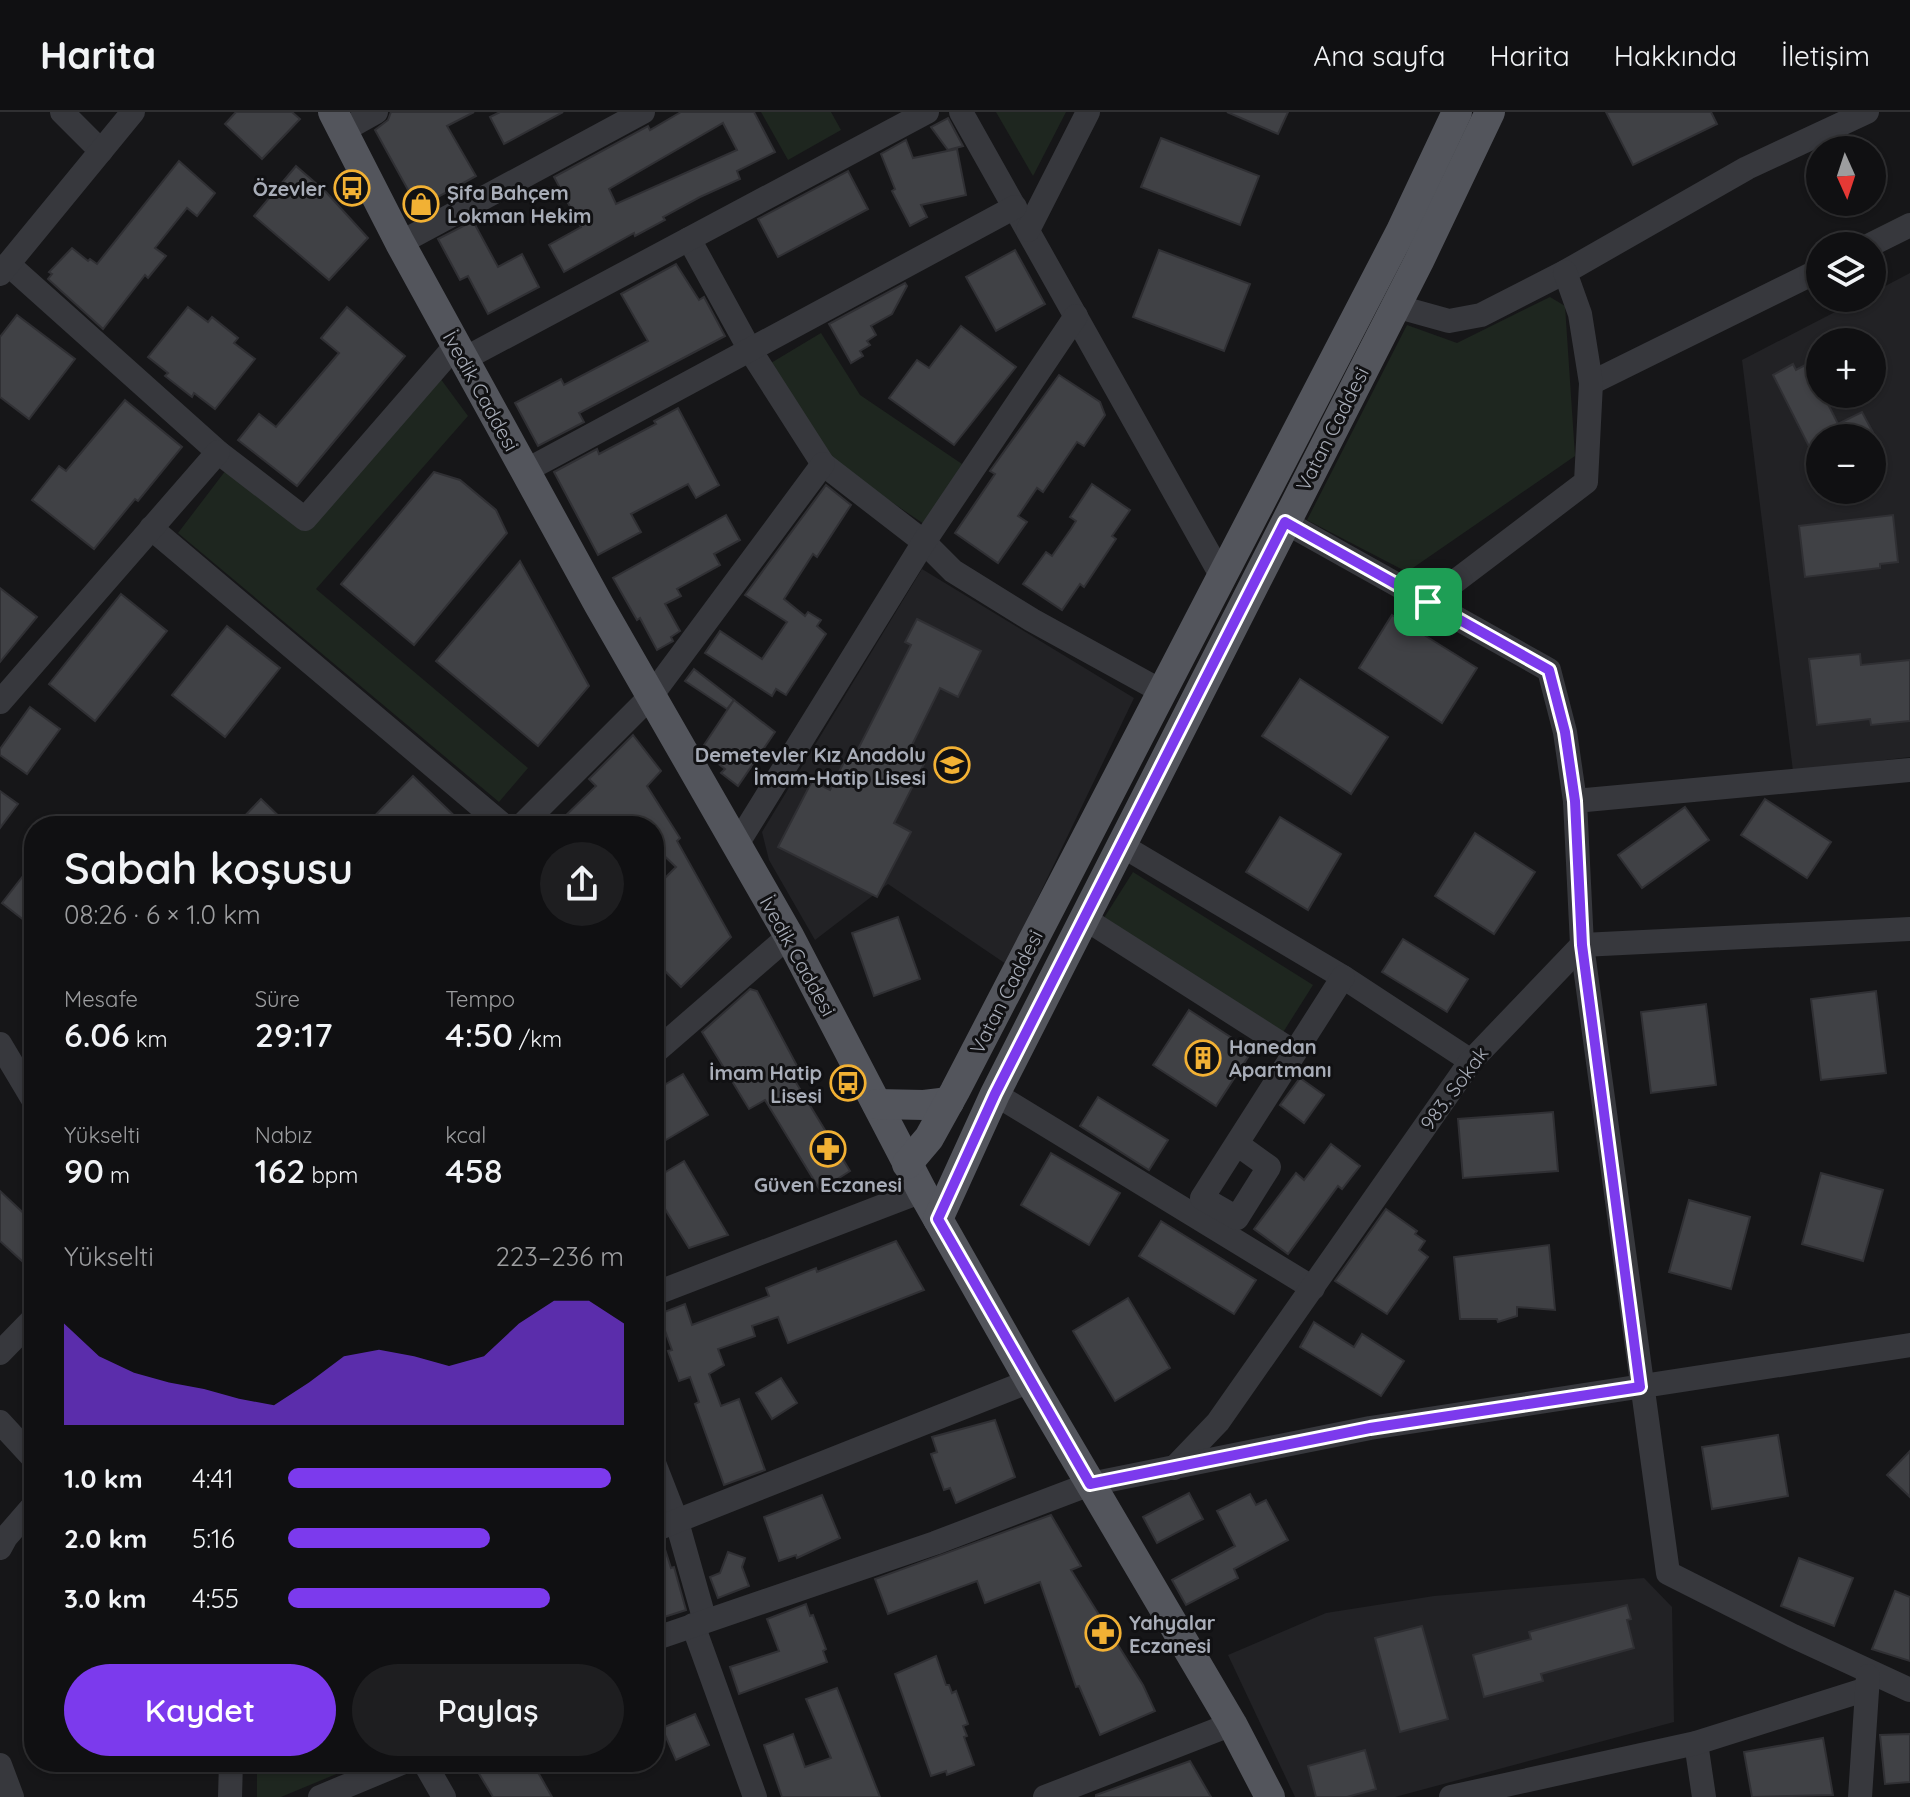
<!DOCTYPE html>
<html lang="tr">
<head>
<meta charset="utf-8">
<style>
	body { margin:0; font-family:Quicksand,sans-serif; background:#1e1e20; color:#f1f3f6; height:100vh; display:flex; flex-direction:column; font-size:30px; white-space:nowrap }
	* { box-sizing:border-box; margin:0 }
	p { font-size:26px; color:#9c9d9f }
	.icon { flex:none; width:44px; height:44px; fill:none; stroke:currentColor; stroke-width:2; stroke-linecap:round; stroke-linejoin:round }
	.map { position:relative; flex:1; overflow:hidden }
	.drawer { position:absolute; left:24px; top:704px; width:640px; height:956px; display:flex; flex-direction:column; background:#101012; border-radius:32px; box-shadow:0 2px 6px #0004,0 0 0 2px #303032 }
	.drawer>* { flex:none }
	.needle { width:52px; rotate:177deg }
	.buttons { position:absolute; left:1806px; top:24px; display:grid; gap:16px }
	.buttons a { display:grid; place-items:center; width:80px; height:80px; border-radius:50%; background:#101012; box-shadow:0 2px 6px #0004,0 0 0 2px #303032; font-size:40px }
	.pin { position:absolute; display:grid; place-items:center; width:68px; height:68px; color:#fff; margin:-34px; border-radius:16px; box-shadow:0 4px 12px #0006 }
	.round { display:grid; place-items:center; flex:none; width:84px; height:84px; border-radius:42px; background:#1e1e20 }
	.head { display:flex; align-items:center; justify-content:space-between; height:136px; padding:0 40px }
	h1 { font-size:44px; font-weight:600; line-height:60px }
	.metrics { display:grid; grid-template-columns:repeat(3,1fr); gap:12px; height:136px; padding:8px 40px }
	.metrics div { display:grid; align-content:center }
	.metrics b { font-size:34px; font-weight:600 }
	.metrics small { font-size:22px; font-weight:400 }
	.metrics p { font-size:22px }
	.chart { height:224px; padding:16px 40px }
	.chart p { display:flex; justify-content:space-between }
	.chart svg { width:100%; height:144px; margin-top:8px; fill:#7c3aed; opacity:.7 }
	.primary-button { display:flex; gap:16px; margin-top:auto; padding:16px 40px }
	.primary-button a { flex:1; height:92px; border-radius:48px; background:#7c3aed; color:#fff; font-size:32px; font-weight:600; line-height:92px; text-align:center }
	.primary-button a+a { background:#1e1e20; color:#f1f3f6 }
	ul { padding:0 40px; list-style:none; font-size:26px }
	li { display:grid; grid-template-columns:128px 96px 1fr; align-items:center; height:60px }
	li i { height:20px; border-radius:10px; background:#7c3aed }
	header { display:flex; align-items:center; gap:48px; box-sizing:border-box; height:112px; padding:0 40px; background:#101012; border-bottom:2px solid #303032 }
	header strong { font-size:38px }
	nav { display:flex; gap:44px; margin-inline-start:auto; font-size:28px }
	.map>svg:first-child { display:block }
	.built { fill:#222225; fill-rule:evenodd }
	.green { fill:#1e261f }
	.building { fill:#404145; stroke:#303034; stroke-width:2; fill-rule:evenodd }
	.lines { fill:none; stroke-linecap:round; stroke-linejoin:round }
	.minor { stroke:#37383d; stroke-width:24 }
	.major { stroke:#53555c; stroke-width:30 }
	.route-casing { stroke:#fff; stroke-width:16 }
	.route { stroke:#7c3aed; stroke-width:10 }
	.labels { text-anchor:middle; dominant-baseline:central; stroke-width:6; stroke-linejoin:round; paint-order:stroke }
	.poi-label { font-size:20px; font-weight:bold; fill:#a8adb8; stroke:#111113; text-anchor:end }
	.street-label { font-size:20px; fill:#a8adb8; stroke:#111113 }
</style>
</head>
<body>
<header>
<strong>Harita</strong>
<nav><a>Ana sayfa</a><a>Harita</a><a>Hakkında</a><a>İletişim</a></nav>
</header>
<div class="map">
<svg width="1910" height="1685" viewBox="0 0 1910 1685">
	<rect width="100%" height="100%" fill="#161618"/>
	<!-- built -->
	<g class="built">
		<path d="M1910,161V645L1793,659L1742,248L1862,186H1872V181ZM1820,230H1872V282H1820ZM1820,326H1872V378H1820Z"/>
		<polygon points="922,457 1134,586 1006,852 888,772 815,828 769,748 762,720"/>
		<polygon points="1644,1466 1672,1495 1674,1610 1395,1685 1295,1685 1228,1543 1326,1501 1434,1484"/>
	</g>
	<!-- green -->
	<g class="green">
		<polygon points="761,0 831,0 841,18 788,48"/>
		<polygon points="996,0 1066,0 1033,64"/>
		<polygon points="1550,185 1565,194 1575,344 1407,460 1307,408 1407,213 1457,231"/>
		<polygon points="821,221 860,283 962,352 924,412 840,355 818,333 771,251"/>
		<polygon points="440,266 468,304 316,477 528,656 499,690 178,421 226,358 309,417"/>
		<polygon points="1133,760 1313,873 1282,922 1102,809"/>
		<polygon points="257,1650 365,1650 281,1685 257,1685"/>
	</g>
	<!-- building -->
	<g class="building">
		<polygon points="236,0 292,0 300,7 262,47 225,12"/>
		<polygon points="391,0 474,0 447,14 476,64 418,96 375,18 388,8"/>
		<polygon points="500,0 563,0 504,32 490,5"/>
		<path d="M681,0H754L775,40L737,59L740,67L700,85L663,105L665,108L635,124L634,121L564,160L549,133L581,115L554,65L648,14L650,18ZM723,11L737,38L616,92L609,77Z"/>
		<polygon points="1227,0 1288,0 1278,22"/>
		<polygon points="1606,0 1711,0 1717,12 1633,53"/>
		<polygon points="948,6 963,34 948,38 931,15"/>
		<polygon points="1161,26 1259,64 1240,113 1141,75"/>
		<polygon points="906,28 913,46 957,37 966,83 921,93 927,105 910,114 892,79 895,77 881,42"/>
		<polygon points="179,49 215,81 197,104 187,96 155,136 166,144 148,166 145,163 103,217 48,167 52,162 49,160 72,136 88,149 90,147 97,152"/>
		<polygon points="296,54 326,80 368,126 329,168 254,104"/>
		<polygon points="848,59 868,97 778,145 758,107"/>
		<polygon points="473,109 498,155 522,142 539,175 488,202 468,164 460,168 438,127"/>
		<polygon points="1015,138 1045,192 996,219 966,165"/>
		<polygon points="1159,138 1250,172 1224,239 1133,205"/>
		<polygon points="676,152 699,188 704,185 725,224 579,301 584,310 538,334 515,291 561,267 564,273 648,229 621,182"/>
		<polygon points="905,171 907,174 892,202 871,214 876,223 867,229 870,233 860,239 863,244 851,251 829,212"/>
		<polygon points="188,195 208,210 212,205 238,226 234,231 255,247 215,297 194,281 192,285 165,264 168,261 148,245"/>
		<polygon points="347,195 405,244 297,374 238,328 259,302 276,315 339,241 321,226"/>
		<polygon points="17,203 75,247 29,307 0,285 0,225"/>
		<polygon points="961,214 1016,255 954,333 889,286 917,248 929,256"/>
		<polygon points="1809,251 1820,264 1820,282 1823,282 1838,312 1862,300 1876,326 1820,326 1820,356 1773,263 1793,252 1796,258"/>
		<polygon points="1059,263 1100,290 1105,303 1084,334 1077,330 1043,380 1037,376 1018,404 1027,410 998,451 955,421 995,362 990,359"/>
		<polygon points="125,288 182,335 138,389 135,387 94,437 32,388 59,354 66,359"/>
		<polygon points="678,296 719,373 696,386 688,372 631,402 641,420 598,443 554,360 597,337 599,342 656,312 654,309"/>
		<polygon points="434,360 460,368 496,398 507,421 414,533 341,472"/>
		<polygon points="1092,372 1130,398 1112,424 1116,427 1084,475 1080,472 1062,498 1023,472 1046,440 1052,444 1071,417 1076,409 1070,405"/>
		<polygon points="826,373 851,393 817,445 813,442 784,487 805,504 808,500 821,508 817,514 826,522 786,583 776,577 772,584 705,541 720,519 762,547 787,510 745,483"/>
		<polygon points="726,403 740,428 714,442 720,453 677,477 681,484 665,492 680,519 671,525 673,529 657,538 640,506 637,508 613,466"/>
		<polygon points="1893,403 1898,450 1880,452 1880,456 1805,465 1799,414"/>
		<polygon points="520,449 589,574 538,634 436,549"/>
		<polygon points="0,476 37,505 0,550"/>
		<polygon points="121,482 167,519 95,609 49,572"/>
		<polygon points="1392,503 1477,556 1442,611 1359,556"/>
		<polygon points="917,507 981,539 958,585 940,576 907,643 924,652 894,711 911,720 877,785 778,735 812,669 830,678 848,642 854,645 911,533 905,530"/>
		<polygon points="227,514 280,556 225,625 172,583"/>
		<polygon points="1860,542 1861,553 1910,548 1910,609 1871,613 1870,607 1817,613 1809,547"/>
		<polygon points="694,557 734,588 727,597 685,569"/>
		<polygon points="1300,567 1388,625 1351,682 1262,624"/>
		<polygon points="734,588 775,620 738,674 721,661 725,657 705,641 702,636"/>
		<polygon points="30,595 60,617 27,662 0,643 0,637"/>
		<polygon points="633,623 661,659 647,674 680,726 677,729 731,825 681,875 654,848 654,777 676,755 654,734 654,714 555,714 596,674 589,667"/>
		<polygon points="413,664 465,714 365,714"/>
		<polygon points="0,679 18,692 0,716"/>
		<polygon points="261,687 289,714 235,714"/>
		<polygon points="1765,687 1831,730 1807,766 1741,723"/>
		<polygon points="1685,695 1709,728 1642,776 1618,743"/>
		<polygon points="1280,705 1341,742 1308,798 1246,760"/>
		<polygon points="1475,721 1535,760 1494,822 1435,784"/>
		<polygon points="34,750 34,816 2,791"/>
		<polygon points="898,805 920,867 874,884 852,821"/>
		<polygon points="1403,827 1468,867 1447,900 1382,860"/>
		<polygon points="750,877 757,879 803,965 795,969 850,1059 820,1078 765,988 749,997 702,920"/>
		<polygon points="1876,879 1886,961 1821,968 1811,887"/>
		<polygon points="1706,892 1716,973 1651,981 1641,900"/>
		<polygon points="1189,898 1252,939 1216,994 1153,953"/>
		<polygon points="683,962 708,1003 654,1035 654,979"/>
		<polygon points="1300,966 1324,983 1304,1011 1280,993"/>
		<polygon points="1098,985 1168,1028 1149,1058 1080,1014"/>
		<polygon points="1553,1000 1558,1059 1463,1066 1458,1007"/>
		<polygon points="1331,1032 1360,1054 1342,1077 1338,1074 1288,1142 1254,1117 1296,1061 1304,1068"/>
		<polygon points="1051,1041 1120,1081 1089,1133 1021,1093"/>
		<polygon points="684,1049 728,1123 689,1136 654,1079 654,1067"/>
		<polygon points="1821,1061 1883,1078 1863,1149 1802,1132"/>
		<polygon points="0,1079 34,1111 34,1136 22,1149 0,1129"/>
		<polygon points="1689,1088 1750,1105 1731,1177 1669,1160"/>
		<polygon points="1386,1097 1417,1119 1415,1122 1425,1129 1419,1138 1428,1145 1387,1202 1335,1169"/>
		<polygon points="1161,1109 1256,1168 1234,1202 1139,1144"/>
		<polygon points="896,1129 924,1178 788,1231 778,1205 752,1214 755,1224 718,1237 724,1253 709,1262 721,1294 739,1287 765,1358 724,1373 695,1292 699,1290 690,1265 679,1269 668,1239 672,1238 659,1202 685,1192 692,1213 769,1184 766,1176 816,1156 817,1160"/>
		<polygon points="1549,1133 1555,1198 1517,1195 1517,1204 1498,1210 1497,1207 1460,1207 1454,1145"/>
		<polygon points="1128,1186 1170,1256 1115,1289 1073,1219"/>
		<polygon points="1314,1210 1354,1235 1362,1222 1404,1249 1381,1284 1300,1235"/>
		<polygon points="781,1266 797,1291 772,1307 756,1281"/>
		<polygon points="995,1308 1015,1365 956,1391 950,1376 944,1378 931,1342 937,1340 932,1325"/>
		<polygon points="1778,1323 1788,1384 1712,1397 1702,1335"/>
		<polygon points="1910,1339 1910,1385 1887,1363"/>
		<polygon points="1189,1381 1203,1407 1157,1431 1143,1405"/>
		<polygon points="1250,1382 1256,1393 1266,1388 1288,1428 1234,1457 1238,1466 1186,1493 1172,1468 1235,1434 1217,1399"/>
		<polygon points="822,1383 840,1426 797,1446 796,1443 779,1449 764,1405"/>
		<polygon points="1051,1403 1081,1454 1071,1458 1143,1573 1155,1599 1100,1623 1079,1574 1076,1575 1040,1470 985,1491 977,1469 888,1502 875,1467"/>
		<polygon points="663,1431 671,1456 674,1455 686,1498 661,1506 654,1483 654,1433"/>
		<polygon points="728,1440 745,1446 742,1455 749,1474 718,1486 710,1465 720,1461"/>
		<polygon points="1799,1446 1853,1466 1834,1514 1781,1494"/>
		<polygon points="1895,1479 1910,1485 1910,1549 1872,1537"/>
		<polygon points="806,1492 810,1504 813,1503 826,1537 823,1539 827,1550 739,1582 730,1555 779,1539 767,1507"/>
		<polygon points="1627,1493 1631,1507 1627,1508 1634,1536 1541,1562 1543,1569 1484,1585 1473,1543 1531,1527 1529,1520"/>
		<polygon points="1422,1514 1448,1607 1400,1620 1375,1526"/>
		<polygon points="936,1544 946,1573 949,1573 952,1581 956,1579 968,1612 963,1614 967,1624 964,1625 974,1653 947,1663 946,1659 931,1664 895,1562"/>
		<polygon points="837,1576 880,1685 782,1685 764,1633 793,1622 805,1655 831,1646 806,1587"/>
		<polygon points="695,1602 709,1633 676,1648 662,1616"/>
		<polygon points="1910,1622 1910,1670 1885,1672 1880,1623"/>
		<polygon points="1823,1626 1833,1683 1752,1685 1744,1640"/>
		<polygon points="1365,1638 1376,1677 1347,1685 1316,1685 1308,1654"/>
		<polygon points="1190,1649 1211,1685 1096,1685 1096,1683"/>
		<polygon points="472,1650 558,1650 539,1662 552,1685 493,1685"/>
	</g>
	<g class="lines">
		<!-- minor -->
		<g class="minor">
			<polyline points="62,0 101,39"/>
			<polyline points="961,0 1221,463"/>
			<polyline points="342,19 376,0"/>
			<polyline points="1028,118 1088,0"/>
			<polyline points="689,127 750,238 823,352 924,430 953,459 1032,508 1161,579"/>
			<polyline points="400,131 643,0"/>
			<polyline points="1868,134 1910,113"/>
			<polyline points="8,152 218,340 305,407 456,233"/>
			<polyline points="0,162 133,0"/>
			<polyline points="1395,194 1449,209 1481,203 1565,160 1747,56 1867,0"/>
			<polyline points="464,247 927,0"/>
			<polyline points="1591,271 1820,158"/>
			<polyline points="525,359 1015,95"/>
			<polyline points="1285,410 1549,558 1565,620 1575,689 1582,833 1668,1461 1793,1524 1910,1578"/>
			<polyline points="151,416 504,714"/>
			<polyline points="1428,490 1586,370 1591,271 1580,202 1565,160"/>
			<polyline points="0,590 218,340"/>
			<polyline points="1575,689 1910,658"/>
			<polyline points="521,714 651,584 823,352"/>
			<polyline points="1121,733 1343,865 1471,949"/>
			<polyline points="736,734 924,430 1076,204"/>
			<polyline points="1084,806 1294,940"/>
			<polyline points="0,932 34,989"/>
			<polyline points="654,941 789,824"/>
			<polyline points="995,982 1313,1176"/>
			<polyline points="1237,1032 1269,1055 1237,1106 1202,1086 1343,865"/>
			<polyline points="654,1182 922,1079"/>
			<polyline points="0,1241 34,1206"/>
			<polyline points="0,1310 34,1347"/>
			<polyline points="654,1351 677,1410 705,1509"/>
			<polyline points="1174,1356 1218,1310 1471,949 1582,833 1910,817"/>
			<polyline points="654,1418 1030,1269"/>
			<polyline points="0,1436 6,1425 34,1393"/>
			<polyline points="693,1513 755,1685"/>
			<polyline points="654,1527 935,1431 1090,1372 1370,1316 1910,1233"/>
			<polyline points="1696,1631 1704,1685"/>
			<polyline points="424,1650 444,1685"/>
			<polyline points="0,1653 12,1685"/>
			<polyline points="230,1685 231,1650"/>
			<polyline points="320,1685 404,1650"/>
			<polyline points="1045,1685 1232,1612"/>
			<polyline points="1451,1685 1696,1631 1867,1577"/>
			<polyline points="1860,1685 1868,1564"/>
		</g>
		<!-- major -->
		<g class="major">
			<polyline points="333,0 400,131 599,493 789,824 922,1079 1030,1269 1232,1612 1270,1685"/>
			<polyline points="877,992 924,993 949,990"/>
			<polyline points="907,1052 929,1026 955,979 1401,119 1457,0"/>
			<polyline points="938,1107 995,982 1419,149 1490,0"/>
		</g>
	</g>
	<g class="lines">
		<defs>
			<polygon id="route" points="1285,410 1549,558 1565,620 1575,689 1582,833 1640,1275 1370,1316 1090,1372 938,1107 995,982"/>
		</defs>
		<!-- route casing -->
		<use href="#route" class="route-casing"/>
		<!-- route -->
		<use href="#route" class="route"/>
	</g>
	<!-- icons -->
	<defs>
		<symbol id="bus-ring" viewBox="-11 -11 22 22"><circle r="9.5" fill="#111113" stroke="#f2b134" stroke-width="1.5"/><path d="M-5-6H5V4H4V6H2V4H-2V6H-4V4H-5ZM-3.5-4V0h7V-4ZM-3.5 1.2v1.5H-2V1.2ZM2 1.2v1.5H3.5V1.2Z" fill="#f2b134"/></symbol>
		<symbol id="shop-ring" viewBox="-11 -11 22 22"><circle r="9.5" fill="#111113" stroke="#f2b134" stroke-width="1.5"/><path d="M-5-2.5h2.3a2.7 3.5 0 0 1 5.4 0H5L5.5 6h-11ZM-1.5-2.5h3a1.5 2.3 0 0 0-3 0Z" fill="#f2b134"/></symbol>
		<symbol id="school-ring" viewBox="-11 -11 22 22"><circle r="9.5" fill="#111113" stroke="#f2b134" stroke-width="1.5"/><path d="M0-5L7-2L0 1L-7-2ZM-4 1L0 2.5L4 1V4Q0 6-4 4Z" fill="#f2b134"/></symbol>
		<symbol id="building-ring" viewBox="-11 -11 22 22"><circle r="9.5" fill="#111113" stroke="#f2b134" stroke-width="1.5"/><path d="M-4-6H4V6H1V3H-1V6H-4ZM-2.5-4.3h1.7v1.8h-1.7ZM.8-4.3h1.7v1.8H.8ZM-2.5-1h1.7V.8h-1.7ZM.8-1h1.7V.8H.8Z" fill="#f2b134"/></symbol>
		<symbol id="pharmacy-ring" viewBox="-11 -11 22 22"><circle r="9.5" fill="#111113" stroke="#f2b134" stroke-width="1.5"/><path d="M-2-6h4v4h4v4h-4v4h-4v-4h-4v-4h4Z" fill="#f2b134"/></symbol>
	</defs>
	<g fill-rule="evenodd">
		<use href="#bus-ring" x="332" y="56" width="40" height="40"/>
		<use href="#shop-ring" x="401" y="72" width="40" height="40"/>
		<use href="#school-ring" x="932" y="633" width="40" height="40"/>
		<use href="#building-ring" x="1183" y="926" width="40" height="40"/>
		<use href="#bus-ring" x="828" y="951" width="40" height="40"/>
		<use href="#pharmacy-ring" x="808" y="1017" width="40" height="40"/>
		<use href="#pharmacy-ring" x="1083" y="1501" width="40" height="40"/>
	</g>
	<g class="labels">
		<!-- poi labels -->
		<g class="poi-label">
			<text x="326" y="76">Özevler</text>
			<text x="447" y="80" text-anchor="start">Şifa Bahçem<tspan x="447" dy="23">Lokman Hekim</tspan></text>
			<text x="926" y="642">Demetevler Kız Anadolu<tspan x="926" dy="23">İmam-Hatip Lisesi</tspan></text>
			<text x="1229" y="934" text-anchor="start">Hanedan<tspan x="1229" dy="23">Apartmanı</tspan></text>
			<text x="822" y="960">İmam Hatip<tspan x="822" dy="23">Lisesi</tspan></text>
			<text x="828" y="1072" text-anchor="middle">Güven Eczanesi</text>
			<text x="1129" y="1510" text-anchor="start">Yahyalar<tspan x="1129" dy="23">Eczanesi</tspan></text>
		</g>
		<!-- street labels -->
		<g class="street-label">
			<text transform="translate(481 279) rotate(61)">İvedik Caddesi</text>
			<text transform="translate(1332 317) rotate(-63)">Vatan Caddesi</text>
			<text transform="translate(798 844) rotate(61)">İvedik Caddesi</text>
			<text transform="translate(1006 880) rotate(-63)">Vatan Caddesi</text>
			<text transform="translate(1454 976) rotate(-53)">983. Sokak</text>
		</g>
	</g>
</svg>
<div class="buttons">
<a><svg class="needle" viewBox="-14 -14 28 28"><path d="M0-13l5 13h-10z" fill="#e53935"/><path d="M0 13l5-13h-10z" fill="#9c9d9f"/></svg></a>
<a><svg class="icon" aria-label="layers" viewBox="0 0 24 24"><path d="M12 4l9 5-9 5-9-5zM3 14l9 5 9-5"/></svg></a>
<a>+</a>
<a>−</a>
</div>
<div class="pin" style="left:1428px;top:490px;background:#1e9e55"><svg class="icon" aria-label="arrive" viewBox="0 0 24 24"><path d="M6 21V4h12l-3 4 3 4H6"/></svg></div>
<section class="drawer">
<div class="head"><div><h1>Sabah koşusu</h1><p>08:26 · 6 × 1.0 km</p></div><a class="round"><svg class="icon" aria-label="share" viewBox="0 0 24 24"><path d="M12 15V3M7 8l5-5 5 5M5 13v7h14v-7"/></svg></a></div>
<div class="metrics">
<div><p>Mesafe</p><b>6.06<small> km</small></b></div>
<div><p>Süre</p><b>29:17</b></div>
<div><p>Tempo</p><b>4:50<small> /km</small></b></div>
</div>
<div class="metrics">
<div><p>Yükselti</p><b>90<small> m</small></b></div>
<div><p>Nabız</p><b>162<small> bpm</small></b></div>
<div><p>kcal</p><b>458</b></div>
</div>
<div class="chart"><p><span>Yükselti</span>223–236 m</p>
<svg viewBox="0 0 160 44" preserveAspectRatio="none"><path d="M0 44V13L10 23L20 28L30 31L40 33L50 36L60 38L70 31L80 23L90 21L100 23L110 26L120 23L130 13L140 6L150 6L160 13V44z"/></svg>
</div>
<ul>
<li><b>1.0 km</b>4:41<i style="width:96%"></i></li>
<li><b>2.0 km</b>5:16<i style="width:60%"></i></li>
<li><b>3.0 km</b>4:55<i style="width:78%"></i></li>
</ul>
<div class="primary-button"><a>Kaydet</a><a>Paylaş</a></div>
</section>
</div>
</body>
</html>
